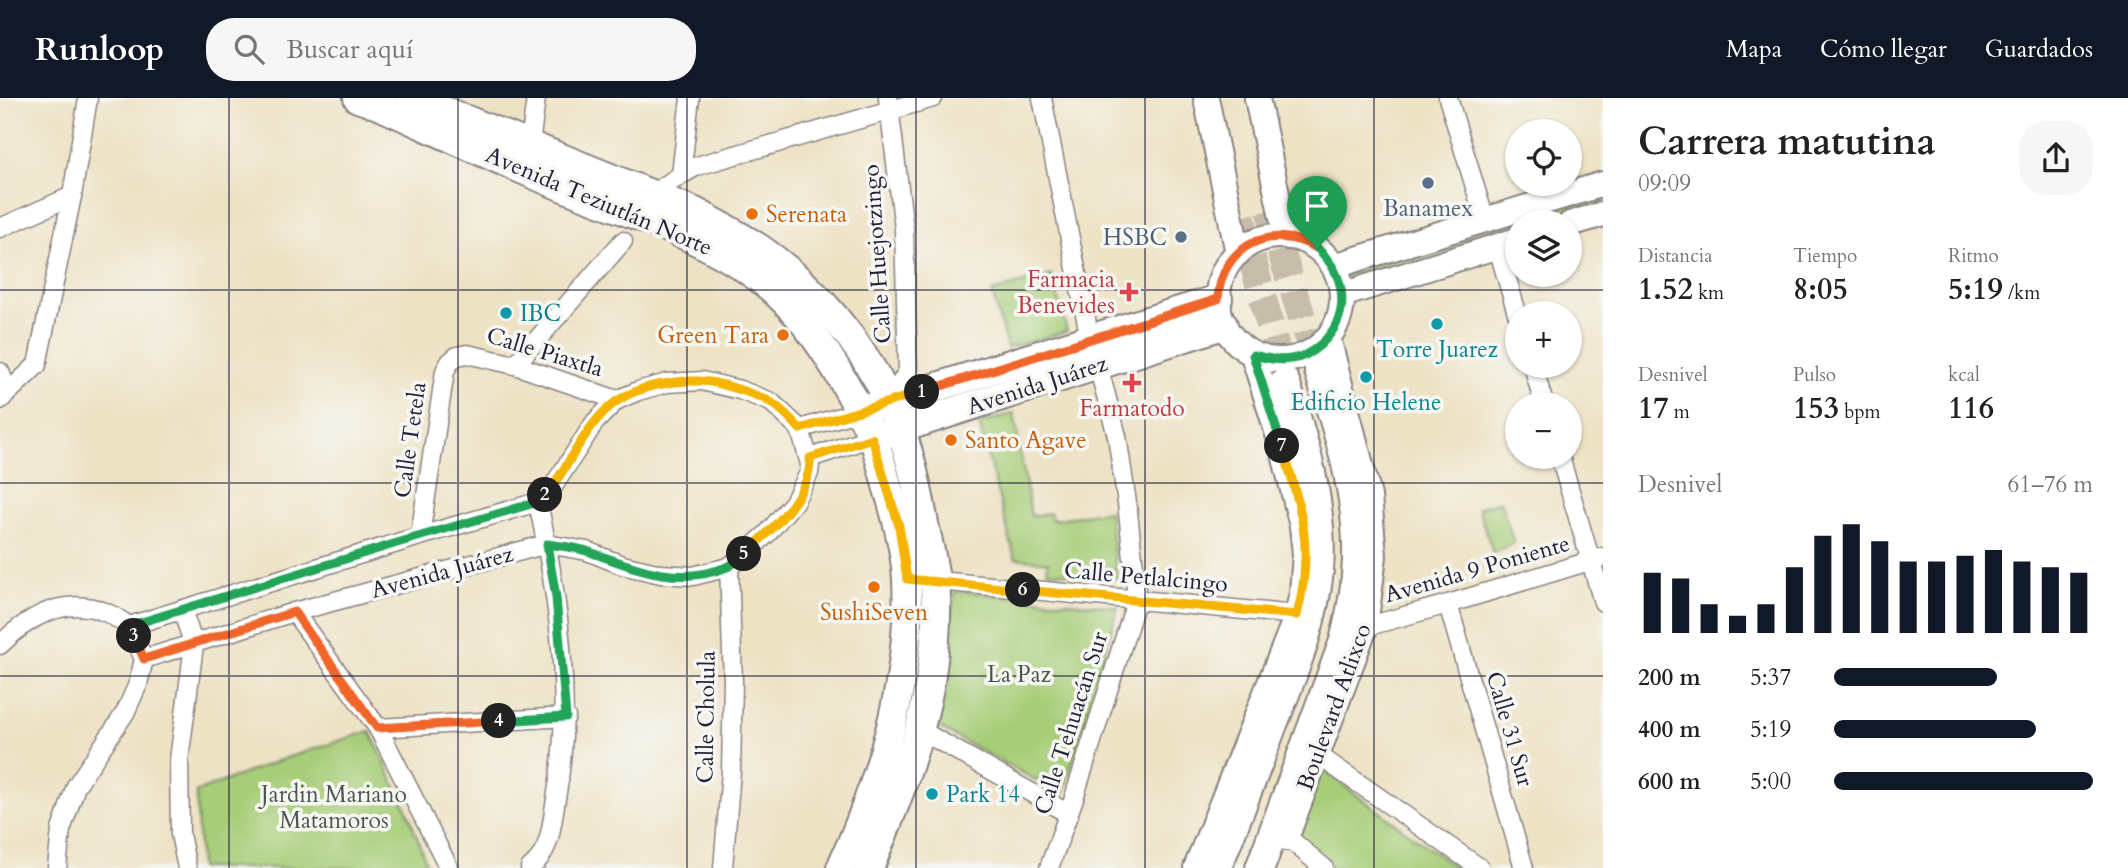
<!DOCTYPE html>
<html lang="es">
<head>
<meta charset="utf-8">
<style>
	body { margin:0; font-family:Cardo,serif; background:#f6f6f6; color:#222; height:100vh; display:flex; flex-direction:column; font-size:26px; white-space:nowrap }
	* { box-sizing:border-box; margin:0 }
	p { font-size:23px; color:#767676 }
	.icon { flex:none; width:38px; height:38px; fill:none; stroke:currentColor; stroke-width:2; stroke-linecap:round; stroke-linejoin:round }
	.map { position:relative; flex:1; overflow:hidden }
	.side { display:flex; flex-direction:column; background:#fff; width:525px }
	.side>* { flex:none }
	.fabs { position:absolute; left:1505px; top:21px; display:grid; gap:14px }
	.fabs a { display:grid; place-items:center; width:77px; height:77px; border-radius:50%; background:#fff; box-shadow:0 2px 5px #0004; font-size:35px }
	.pin { position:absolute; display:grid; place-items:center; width:60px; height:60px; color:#fff; margin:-72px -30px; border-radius:50% 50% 50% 0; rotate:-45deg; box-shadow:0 0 7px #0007 }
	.pin .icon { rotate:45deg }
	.km { position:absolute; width:35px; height:35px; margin:-18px; border-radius:50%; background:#222; color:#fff; font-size:19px; line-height:35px; text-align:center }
	.round { display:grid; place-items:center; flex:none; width:74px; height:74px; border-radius:28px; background:#f6f6f6 }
	.overview { display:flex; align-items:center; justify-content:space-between; height:119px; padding:0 35px }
	h1 { font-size:38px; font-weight:700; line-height:52px }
	.metrics { display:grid; grid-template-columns:repeat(3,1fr); gap:10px; height:119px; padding:7px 35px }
	.metrics div { display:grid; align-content:center }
	.metrics b { font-size:30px; font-weight:700 }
	.metrics small { font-size:19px; font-weight:400 }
	.metrics p { font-size:19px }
	.chart { height:196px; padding:14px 35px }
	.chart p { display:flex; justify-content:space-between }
	.chart svg { width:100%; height:126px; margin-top:7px; stroke:#111827; stroke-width:6 }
	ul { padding:0 35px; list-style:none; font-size:23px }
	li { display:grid; grid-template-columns:112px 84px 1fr; align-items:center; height:52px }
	li i { height:18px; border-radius:9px; background:#111827 }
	header { display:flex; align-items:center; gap:42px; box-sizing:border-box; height:98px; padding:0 35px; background:#111827; color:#fff }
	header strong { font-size:33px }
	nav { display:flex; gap:38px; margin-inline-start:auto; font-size:24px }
	.search { width:490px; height:63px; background:#f6f6f6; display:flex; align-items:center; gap:18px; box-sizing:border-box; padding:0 24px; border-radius:28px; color:#767676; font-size:26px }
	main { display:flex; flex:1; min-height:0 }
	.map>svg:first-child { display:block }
	.green { fill:#a7cd78; stroke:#64785a; stroke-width:2 }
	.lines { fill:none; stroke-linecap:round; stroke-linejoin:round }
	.primary-tunnel { stroke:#c5bca9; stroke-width:28; stroke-dasharray:28 14; stroke-linecap:butt }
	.minor-casing { stroke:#888280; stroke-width:21 }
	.secondary-casing { stroke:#888280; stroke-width:28 }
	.primary-casing { stroke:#888280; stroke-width:32 }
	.minor { stroke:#fff; stroke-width:18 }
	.secondary { stroke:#fff; stroke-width:24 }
	.primary { stroke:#fff; stroke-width:28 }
	.split-1-casing { stroke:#fff; stroke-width:14 }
	.split-2-casing { stroke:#fff; stroke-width:14 }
	.split-3-casing { stroke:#fff; stroke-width:14 }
	.split-4-casing { stroke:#fff; stroke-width:14 }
	.split-5-casing { stroke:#fff; stroke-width:14 }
	.split-6-casing { stroke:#fff; stroke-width:14 }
	.split-7-casing { stroke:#fff; stroke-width:14 }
	.split-8-casing { stroke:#fff; stroke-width:14 }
	.split-1 { stroke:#f0652b; stroke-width:9 }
	.split-2 { stroke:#f5b400; stroke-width:9 }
	.split-3 { stroke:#22a559; stroke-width:9 }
	.split-4 { stroke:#f0652b; stroke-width:9 }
	.split-5 { stroke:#22a559; stroke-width:9 }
	.split-6 { stroke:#f5b400; stroke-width:9 }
	.split-7 { stroke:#f5b400; stroke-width:9 }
	.split-8 { stroke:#22a559; stroke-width:9 }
	.grid { fill:none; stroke:#22223b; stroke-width:2; stroke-opacity:0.55 }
	.service-dot { fill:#5c6f8a; stroke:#f6f6f2; stroke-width:2.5 }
	.food-dot { fill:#e8710a; stroke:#f6f6f2; stroke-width:2.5 }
	.health-dot { fill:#e0444e; stroke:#f6f6f2; stroke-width:2.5 }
	.culture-dot { fill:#0f9aa8; stroke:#f6f6f2; stroke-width:2.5 }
	.labels { text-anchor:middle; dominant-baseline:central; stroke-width:7; stroke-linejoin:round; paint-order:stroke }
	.street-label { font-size:23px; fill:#22223b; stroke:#f6f6f2 }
	.service-label { font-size:23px; fill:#4e5e75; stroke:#f6f6f2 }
	.food-label { font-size:23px; fill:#c56008; stroke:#f6f6f2; text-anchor:start }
	.health-label { font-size:23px; fill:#be3a42; stroke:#f6f6f2; text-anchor:end }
	.culture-label { font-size:23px; fill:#0d838f; stroke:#f6f6f2; text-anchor:start }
	.park-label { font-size:23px; fill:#4a554d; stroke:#f6f6f2 }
</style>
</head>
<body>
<header>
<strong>Runloop</strong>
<div class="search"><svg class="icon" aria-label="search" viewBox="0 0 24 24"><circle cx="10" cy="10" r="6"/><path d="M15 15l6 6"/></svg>Buscar aquí</div>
<nav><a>Mapa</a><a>Cómo llegar</a><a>Guardados</a></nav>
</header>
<main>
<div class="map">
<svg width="1603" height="770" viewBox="0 0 1603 770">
	<rect width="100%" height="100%" fill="#f6f6f2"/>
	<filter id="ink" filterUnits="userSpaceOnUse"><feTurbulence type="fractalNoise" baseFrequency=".0143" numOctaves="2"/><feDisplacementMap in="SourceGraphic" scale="14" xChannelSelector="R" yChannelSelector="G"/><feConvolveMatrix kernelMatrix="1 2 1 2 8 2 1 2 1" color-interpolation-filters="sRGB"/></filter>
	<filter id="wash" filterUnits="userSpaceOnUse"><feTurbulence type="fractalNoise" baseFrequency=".00686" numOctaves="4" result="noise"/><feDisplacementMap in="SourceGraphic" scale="28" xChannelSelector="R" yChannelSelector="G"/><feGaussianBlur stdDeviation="1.57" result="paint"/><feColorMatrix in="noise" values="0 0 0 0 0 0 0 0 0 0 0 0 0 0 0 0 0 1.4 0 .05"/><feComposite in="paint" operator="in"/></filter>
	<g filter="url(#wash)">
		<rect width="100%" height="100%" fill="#eee2c4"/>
		<!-- green -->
		<g class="green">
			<polygon points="1603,96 1603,108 1547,124 1517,124 1517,133 1350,183 1347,180 1346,177"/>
			<polygon points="1052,177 1067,233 1007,250 992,194"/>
			<polygon points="1014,315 1031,418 1050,415 1052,422 1109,413 1117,481 1047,473 1048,464 1015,460 979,326"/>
			<polygon points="1500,403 1514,445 1493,455 1478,410"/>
			<polygon points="955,493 1118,509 1063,697 932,626"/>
			<polygon points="370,633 409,717 428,770 200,770 196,694 283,661"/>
			<polygon points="1320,670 1456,770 1326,770 1291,738"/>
		</g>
	</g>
	<g filter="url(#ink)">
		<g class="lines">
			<!-- primary-tunnel -->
			<g class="primary-tunnel">
				<polyline points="1270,112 1278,144 1319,273"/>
				<polyline points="1241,119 1285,284"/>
			</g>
			<defs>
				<g id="minor">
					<polyline points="888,0 904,131 908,273 889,304"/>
					<polyline points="1042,0 1088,231 1117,338 1127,405 1136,488 1134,510 1073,703 1049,770"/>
					<polyline points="1448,0 1485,122"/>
					<polyline points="530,47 536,0"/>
					<polyline points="681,77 697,68 933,0"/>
					<polyline points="648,101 651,97 681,77 690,0"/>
					<polyline points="0,130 72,98"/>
					<polyline points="1497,147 1517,215"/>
					<polyline points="515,267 623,143"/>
					<polyline points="1533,268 1544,306"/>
					<polyline points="0,274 8,294"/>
					<polyline points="0,302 37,267 72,98 88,0"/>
					<polyline points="800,331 860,313"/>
					<polyline points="1560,359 1603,504"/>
					<polyline points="810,360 872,339"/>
					<polyline points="420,438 445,273 450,264 457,258 467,256 515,267 617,302"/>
					<polyline points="928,482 1297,517"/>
					<polyline points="1448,506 1524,770"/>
					<polyline points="182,512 194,547 179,662 180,736 187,770"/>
					<polyline points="294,514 378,630 449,770"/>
					<polyline points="129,528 420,438 538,404 554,387 595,324 617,302 638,293 667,285 702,283 740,292 771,304 800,331 810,366 809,375 794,404 767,436 729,469 693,478 661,476 622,467 587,453 547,446 294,514 144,561"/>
					<polyline points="1365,529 1448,506 1603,459"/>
					<path d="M0,547C29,518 64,498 105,514C113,517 121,523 129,528"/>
					<polyline points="378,630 566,619"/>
					<polyline points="920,632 1069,716"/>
					<polyline points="1318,657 1480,770"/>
					<polyline points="1286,738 1324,770"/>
					<polyline points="57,770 61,732 76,688 125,615 138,586 144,561 129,528"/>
					<path d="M530,770C550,754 551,731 555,707C574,606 559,504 538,404"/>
					<polyline points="723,770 731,673 733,584 729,469"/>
				</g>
				<g id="secondary">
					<polyline points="1206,0 1238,155"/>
					<polyline points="1257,0 1286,139"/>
					<polyline points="1570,126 1603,116"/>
					<circle cx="1280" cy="200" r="62"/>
					<polyline points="1334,168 1603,86"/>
					<polyline points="1342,197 1517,142"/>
					<polyline points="1286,740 1365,529 1374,458 1369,398 1328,240"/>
					<polyline points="1196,770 1297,517 1302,495 1305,456 1302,428 1283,352 1253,257"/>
				</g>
				<g id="primary">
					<path d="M358,0L381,8C441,35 501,63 561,88C627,115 701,136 759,180C796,208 822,246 845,286C856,306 868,326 876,348C882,366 886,386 892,404C899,429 906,456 907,482C912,581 881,681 841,770"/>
					<path d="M412,0L695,114C717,126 739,137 760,151C815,189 860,243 889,303C907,341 917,385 924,426C928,444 933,464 935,483C938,516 935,551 930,584C919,648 894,710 869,770"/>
					<polyline points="873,309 1218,201"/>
					<polyline points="883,336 1223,227"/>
					<path d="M1217,770C1236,722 1255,674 1273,626C1293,576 1314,526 1319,472C1324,408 1305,345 1285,284"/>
					<path d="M1260,770L1344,543C1352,512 1358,480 1357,447C1356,388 1337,330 1319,273"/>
				</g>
			</defs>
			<!-- minor casing -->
			<use href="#minor" class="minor-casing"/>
			<!-- secondary casing -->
			<use href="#secondary" class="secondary-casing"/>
			<!-- primary casing -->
			<use href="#primary" class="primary-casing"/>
			<!-- minor -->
			<use href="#minor" class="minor"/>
			<!-- secondary -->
			<use href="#secondary" class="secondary"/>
			<!-- primary -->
			<use href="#primary" class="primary"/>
		</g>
	</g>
	<g class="lines" filter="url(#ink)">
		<defs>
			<path id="split-1" d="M922,294L1218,201C1221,147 1272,124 1317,150"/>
			<path id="split-2" d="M545,397C571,368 584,326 617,303C639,288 674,282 700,283C716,283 760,297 772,305C783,312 792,322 800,331L922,294"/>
			<polyline id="split-3" points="134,538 129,528 397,445 538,404 545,397"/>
			<polyline id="split-4" points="134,538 144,561 294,514 377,630 499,623"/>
			<path id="split-5" d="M499,623L566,619L556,499L547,446C561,448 576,449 590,454C635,470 678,489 727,469C733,467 739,461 744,456"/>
			<path id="split-6" d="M744,456C769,435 812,396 810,360L872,340L899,428L907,481L1023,492"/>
			<path id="split-7" d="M1023,492L1297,517C1302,498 1305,477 1305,457C1306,423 1292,381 1282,348"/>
			<path id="split-8" d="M1282,348L1253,257C1266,260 1277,263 1291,261C1302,260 1312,254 1320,247C1352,218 1347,178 1317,150"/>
		</defs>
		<!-- split-1 casing -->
		<use href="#split-1" class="split-1-casing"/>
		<!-- split-2 casing -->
		<use href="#split-2" class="split-2-casing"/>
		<!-- split-3 casing -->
		<use href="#split-3" class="split-3-casing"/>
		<!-- split-4 casing -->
		<use href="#split-4" class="split-4-casing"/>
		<!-- split-5 casing -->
		<use href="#split-5" class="split-5-casing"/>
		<!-- split-6 casing -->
		<use href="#split-6" class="split-6-casing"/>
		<!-- split-7 casing -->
		<use href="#split-7" class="split-7-casing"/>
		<!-- split-8 casing -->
		<use href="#split-8" class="split-8-casing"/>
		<!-- split-1 -->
		<use href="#split-1" class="split-1"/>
		<!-- split-2 -->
		<use href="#split-2" class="split-2"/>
		<!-- split-3 -->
		<use href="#split-3" class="split-3"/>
		<!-- split-4 -->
		<use href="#split-4" class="split-4"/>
		<!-- split-5 -->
		<use href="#split-5" class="split-5"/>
		<!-- split-6 -->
		<use href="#split-6" class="split-6"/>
		<!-- split-7 -->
		<use href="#split-7" class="split-7"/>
		<!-- split-8 -->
		<use href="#split-8" class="split-8"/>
	</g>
	<!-- grid -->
	<path class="grid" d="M229,0V770M458,0V770M687,0V770M916,0V770M1145,0V770M1374,0V770M0,192H1603M0,385H1603M0,578H1603"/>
	<!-- markers -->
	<g class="service-dot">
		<circle cx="1428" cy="85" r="7"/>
		<circle cx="1181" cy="139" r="7"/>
	</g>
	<g class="food-dot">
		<circle cx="752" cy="116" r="7"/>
		<circle cx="783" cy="237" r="7"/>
		<circle cx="951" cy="342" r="7"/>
		<circle cx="874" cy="489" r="7"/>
	</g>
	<g class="health-dot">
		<path d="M1125.5 183.5h7v7h7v7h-7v7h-7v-7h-7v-7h7z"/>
		<path d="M1128.5 274.5h7v7h7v7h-7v7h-7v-7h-7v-7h7z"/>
	</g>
	<g class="culture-dot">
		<circle cx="506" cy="215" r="7"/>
		<circle cx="1437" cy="226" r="7"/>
		<circle cx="1366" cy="279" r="7"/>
		<circle cx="932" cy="696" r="7"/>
	</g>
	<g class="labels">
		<!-- street labels -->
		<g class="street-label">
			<text transform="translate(599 103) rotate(23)">Avenida Teziutlán Norte</text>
			<text transform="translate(877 156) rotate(-94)">Calle Huejotzingo</text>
			<text transform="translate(545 254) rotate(17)">Calle Piaxtla</text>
			<text transform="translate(1037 287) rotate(-18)">Avenida Juárez</text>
			<text transform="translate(410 342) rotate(-82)">Calle Tetela</text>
			<text transform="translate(1477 471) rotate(-16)">Avenida 9 Poniente</text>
			<text transform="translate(442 474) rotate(-15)">Avenida Juárez</text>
			<text transform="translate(1146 479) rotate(5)">Calle Petlalcingo</text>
			<text transform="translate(1334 609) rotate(-70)">Boulevard Atlixco</text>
			<text transform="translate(706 619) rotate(-89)">Calle Cholula</text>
			<text transform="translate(1071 625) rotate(-72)">Calle Tehuacán Sur</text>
			<text transform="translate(1510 631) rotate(74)">Calle 31 Sur</text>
		</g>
		<!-- service labels -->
		<g class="service-label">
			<text x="1428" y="110">Banamex</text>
			<text x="1167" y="139" text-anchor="end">HSBC</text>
		</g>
		<!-- food labels -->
		<g class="food-label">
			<text x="766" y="116">Serenata</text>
			<text x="769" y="237" text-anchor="end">Green Tara</text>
			<text x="965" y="342">Santo Agave</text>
			<text x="874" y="514" text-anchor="middle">SushiSeven</text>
		</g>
		<!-- health labels -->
		<g class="health-label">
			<text x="1115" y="181">Farmacia<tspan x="1115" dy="26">Benevides</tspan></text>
			<text x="1132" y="310" text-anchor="middle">Farmatodo</text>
		</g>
		<!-- culture labels -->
		<g class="culture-label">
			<text x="520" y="215">IBC</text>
			<text x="1437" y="251" text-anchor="middle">Torre Juarez</text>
			<text x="1366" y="304" text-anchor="middle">Edificio Helene</text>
			<text x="946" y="696">Park 14</text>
		</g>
		<!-- park labels -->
		<g class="park-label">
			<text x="1019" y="576">La Paz</text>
			<text x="334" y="696">Jardin Mariano<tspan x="334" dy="26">Matamoros</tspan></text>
		</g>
	</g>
</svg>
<div class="fabs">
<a><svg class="icon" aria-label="locate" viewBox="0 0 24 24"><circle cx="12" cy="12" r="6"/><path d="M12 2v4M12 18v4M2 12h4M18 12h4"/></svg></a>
<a><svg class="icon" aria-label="layers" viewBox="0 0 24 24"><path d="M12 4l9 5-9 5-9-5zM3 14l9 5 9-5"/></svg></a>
<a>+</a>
<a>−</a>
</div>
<div class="pin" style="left:1317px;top:150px;background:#1e9e55"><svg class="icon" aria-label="arrive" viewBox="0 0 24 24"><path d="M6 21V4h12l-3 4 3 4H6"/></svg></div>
<b class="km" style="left:922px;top:294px">1</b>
<b class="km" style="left:545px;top:397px">2</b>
<b class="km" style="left:134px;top:538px">3</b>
<b class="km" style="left:499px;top:623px">4</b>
<b class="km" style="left:744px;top:456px">5</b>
<b class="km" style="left:1023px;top:492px">6</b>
<b class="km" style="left:1282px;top:348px">7</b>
</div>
<section class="side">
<div class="overview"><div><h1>Carrera matutina</h1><p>09:09</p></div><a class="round"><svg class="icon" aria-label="share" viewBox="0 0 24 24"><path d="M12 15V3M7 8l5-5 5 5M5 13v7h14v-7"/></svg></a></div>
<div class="metrics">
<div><p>Distancia</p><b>1.52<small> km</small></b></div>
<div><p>Tiempo</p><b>8:05</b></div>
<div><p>Ritmo</p><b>5:19<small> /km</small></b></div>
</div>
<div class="metrics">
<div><p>Desnivel</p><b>17<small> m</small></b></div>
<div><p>Pulso</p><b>153<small> bpm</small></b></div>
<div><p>kcal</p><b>116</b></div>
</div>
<div class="chart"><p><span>Desnivel</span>61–76 m</p>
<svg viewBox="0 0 160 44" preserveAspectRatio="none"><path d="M5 44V23M15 44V25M25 44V34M35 44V38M45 44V34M55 44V21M65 44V10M75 44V6M85 44V12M95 44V19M105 44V19M115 44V17M125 44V15M135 44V19M145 44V21M155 44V23"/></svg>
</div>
<ul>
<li><b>200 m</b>5:37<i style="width:63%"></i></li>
<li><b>400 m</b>5:19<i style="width:78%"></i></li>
<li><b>600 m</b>5:00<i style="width:100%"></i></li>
</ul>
</section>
</main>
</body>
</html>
